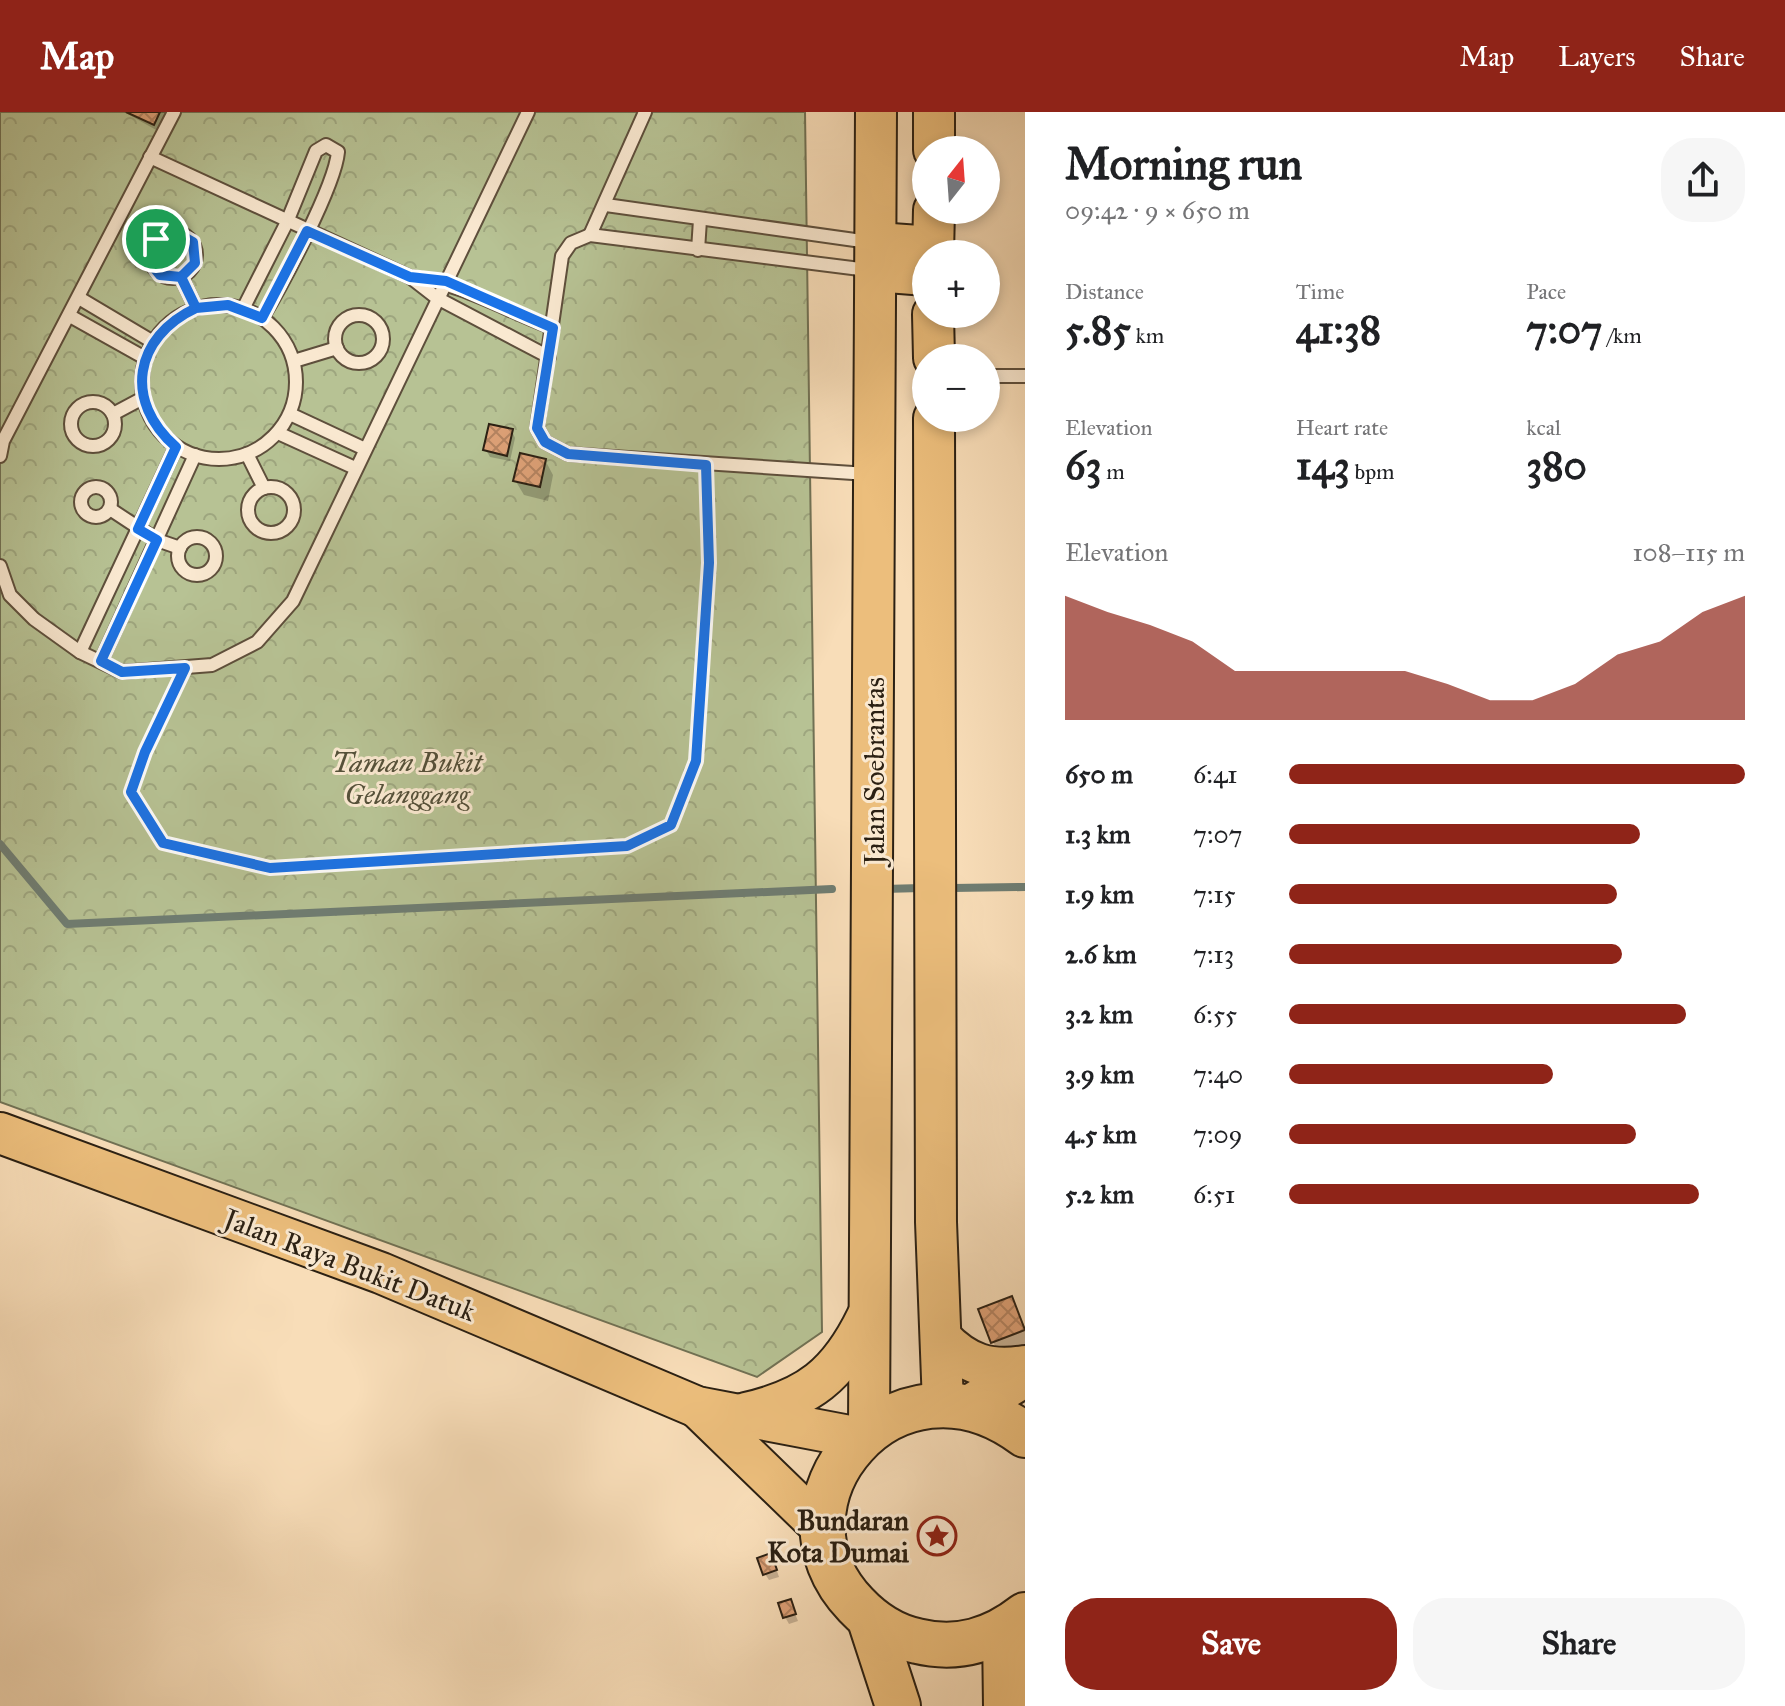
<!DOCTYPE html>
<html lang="en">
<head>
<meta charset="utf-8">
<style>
	body { margin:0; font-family:"IM FELL Great Primer",serif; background:#f6f6f6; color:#202124; height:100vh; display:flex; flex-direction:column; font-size:30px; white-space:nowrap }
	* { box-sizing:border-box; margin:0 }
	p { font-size:26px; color:#757577 }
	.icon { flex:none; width:44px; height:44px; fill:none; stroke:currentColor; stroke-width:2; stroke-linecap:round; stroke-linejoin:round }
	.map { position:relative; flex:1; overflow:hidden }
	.sheet { display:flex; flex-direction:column; background:#fff; width:760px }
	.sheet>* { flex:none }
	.needle { width:52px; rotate:17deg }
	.controls { position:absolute; left:912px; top:24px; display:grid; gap:16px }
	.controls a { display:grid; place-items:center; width:88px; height:88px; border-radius:50%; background:#fff; box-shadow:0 4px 12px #0003; font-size:40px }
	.pin { position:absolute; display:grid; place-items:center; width:68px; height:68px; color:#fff; margin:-34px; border:4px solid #fff; border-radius:50%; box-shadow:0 2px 8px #0007 }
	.round { display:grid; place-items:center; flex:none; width:84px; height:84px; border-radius:32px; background:#f6f6f6 }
	.overview { display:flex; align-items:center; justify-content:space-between; height:136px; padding:0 40px }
	h1 { font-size:44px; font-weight:700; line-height:60px }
	.metrics { display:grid; grid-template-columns:repeat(3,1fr); gap:12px; height:136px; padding:8px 40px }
	.metrics div { display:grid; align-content:center }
	.metrics b { font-size:40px; font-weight:700 }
	.metrics small { font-size:22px; font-weight:400 }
	.metrics p { font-size:22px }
	.chart { height:224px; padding:16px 40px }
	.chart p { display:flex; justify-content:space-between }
	.chart svg { width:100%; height:144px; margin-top:8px; fill:#8f2418; opacity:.7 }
	.action { display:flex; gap:16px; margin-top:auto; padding:16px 40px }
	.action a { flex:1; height:92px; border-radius:32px; background:#8f2418; color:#fff; font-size:32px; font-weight:700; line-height:92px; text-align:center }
	.action a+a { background:#f6f6f6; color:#202124 }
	ul { padding:0 40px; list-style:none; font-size:26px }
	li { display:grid; grid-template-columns:128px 96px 1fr; align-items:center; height:60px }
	li i { height:20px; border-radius:10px; background:#8f2418 }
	header { display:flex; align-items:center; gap:48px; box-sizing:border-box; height:112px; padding:0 40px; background:#8f2418; color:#fff }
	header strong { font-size:38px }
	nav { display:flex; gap:44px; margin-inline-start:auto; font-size:28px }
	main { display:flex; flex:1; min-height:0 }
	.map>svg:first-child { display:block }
	.park { fill:url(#park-crowns); stroke:#717154; stroke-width:2 }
	.shadow { fill:#0003 }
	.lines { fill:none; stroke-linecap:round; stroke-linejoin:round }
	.stream { stroke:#6f7d72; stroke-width:8 }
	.building { fill:url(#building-cross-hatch); stroke:#2b2013; stroke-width:2 }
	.lane-casing { stroke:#5e4f3c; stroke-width:16 }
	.primary-casing { stroke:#2b2013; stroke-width:44 }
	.highway-casing { stroke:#2b2013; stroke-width:48 }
	.path { stroke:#2b2013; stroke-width:5; stroke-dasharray:6 4; stroke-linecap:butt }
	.lane { stroke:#fae9d1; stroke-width:12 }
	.primary { stroke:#ecbe7c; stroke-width:40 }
	.highway { stroke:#ecbe7c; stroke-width:44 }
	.route-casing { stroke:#fff; stroke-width:16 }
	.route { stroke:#1a73e8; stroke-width:10 }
	.labels { text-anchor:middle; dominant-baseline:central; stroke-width:6; stroke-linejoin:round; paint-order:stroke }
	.park-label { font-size:28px; font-style:italic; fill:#55513a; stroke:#fae9d1 }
	.street-label { font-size:28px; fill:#2b2013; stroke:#fae9d1 }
	.poi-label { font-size:28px; font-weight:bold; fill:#2b2013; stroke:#fae9d1; text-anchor:end }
</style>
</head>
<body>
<header>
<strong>Map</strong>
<nav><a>Map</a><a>Layers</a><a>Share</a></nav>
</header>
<main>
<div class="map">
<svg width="1025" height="1594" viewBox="0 0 1025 1594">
	<defs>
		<pattern id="park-crowns" width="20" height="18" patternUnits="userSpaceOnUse" patternTransform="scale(2)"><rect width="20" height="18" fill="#b7c294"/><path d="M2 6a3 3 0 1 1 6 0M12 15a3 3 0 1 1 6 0" fill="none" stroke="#9ea67f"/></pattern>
		<pattern id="building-cross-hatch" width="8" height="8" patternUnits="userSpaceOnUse" patternTransform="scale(2)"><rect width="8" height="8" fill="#dea177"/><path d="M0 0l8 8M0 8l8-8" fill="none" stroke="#b48360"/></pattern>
	</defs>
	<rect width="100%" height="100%" fill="#f8ddb8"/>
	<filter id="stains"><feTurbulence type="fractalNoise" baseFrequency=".0025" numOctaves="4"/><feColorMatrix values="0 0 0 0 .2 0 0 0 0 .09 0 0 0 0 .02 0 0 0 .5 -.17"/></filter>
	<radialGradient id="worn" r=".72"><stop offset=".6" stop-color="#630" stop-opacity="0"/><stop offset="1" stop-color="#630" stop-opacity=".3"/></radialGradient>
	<!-- park -->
	<polygon class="park" points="0,0 805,0 822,1220 757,1265 0,990"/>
	<!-- shadow -->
	<g class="shadow">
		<polygon points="124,0 167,0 158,19"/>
		<polygon points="512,319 515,326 510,349 490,345 486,338"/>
		<polygon points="545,348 553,363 548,389 524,383 515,368"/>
		<polygon points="1011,1187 1025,1215 1025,1235 1001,1245 993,1230"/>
		<polygon points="774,1450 779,1465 769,1468 765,1462"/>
		<polygon points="790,1489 798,1509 789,1512 785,1505"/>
	</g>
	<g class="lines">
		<!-- stream -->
		<g class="stream">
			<polyline points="0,732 67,812 832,777"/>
			<polyline points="953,776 1025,775"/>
			<polyline points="883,777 922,776"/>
		</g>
	</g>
	<!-- building -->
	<g class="building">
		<polygon points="126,0 160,0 154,13"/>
		<polygon points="489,312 513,317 507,344 483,338"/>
		<polygon points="520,341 546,347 540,375 513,369"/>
		<polygon points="1012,1184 1025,1218 991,1231 978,1197"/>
		<polygon points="771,1441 777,1458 763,1463 757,1446"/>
		<polygon points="791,1487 796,1502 783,1506 778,1491"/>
	</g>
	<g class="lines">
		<defs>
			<g id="lane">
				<polyline points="150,45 410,165 437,186 549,245"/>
				<polyline points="606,93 869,130"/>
				<circle cx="173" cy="143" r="23"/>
				<polyline points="590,123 645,0"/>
				<polyline points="698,138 700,108"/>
				<polyline points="868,158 590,123 571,131 562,144 537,316 545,330 568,342 868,362"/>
				<polyline points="181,165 196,196"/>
				<path d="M410,165C461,171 505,198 553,216"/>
				<polyline points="79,186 153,230"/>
				<circle cx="219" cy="270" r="77"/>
				<path d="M243,197L287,110L316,39L326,33L338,40C335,74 282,173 262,206"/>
				<circle cx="359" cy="227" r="24"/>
				<polyline points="70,204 145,246"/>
				<polyline points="294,249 337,236"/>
				<polyline points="986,264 1025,264"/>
				<circle cx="93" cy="312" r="22"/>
				<polyline points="113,302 143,286"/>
				<polyline points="290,302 365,337"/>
				<polyline points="278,321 355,356"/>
				<polyline points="247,342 264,376"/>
				<polyline points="0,344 3,329 174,0"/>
				<circle cx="96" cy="390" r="15"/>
				<circle cx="271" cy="398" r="23"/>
				<polyline points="110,397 157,428 180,436"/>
				<circle cx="197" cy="444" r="19"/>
				<polyline points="0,454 10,483 34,507 80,540 122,560 212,553 257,530 293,489 528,0"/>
				<polyline points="80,540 176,335"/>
				<polyline points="101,549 195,343"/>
			</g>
			<g id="primary">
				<polyline points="934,0 934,38"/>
				<polyline points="877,131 933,135"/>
				<polyline points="933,142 934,98"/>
				<polyline points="875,159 926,163"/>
				<polyline points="933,202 934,246"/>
				<polyline points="934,306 936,1110 943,1292"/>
				<polyline points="0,1021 381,1161 697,1295 860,1326"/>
				<path d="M941,1226C966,1252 989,1260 1025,1254"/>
				<polyline points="697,1295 823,1417"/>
				<path d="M746,1301C808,1287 839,1263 867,1205"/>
				<polyline points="869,1318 876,0"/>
			</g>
			<g id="highway">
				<polyline points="971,1295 1025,1262"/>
				<path d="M1025,1323C894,1225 758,1392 856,1493C873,1511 893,1524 917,1529C958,1539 993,1528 1025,1503"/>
				<polyline points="870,1508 898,1594"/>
				<polyline points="1005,1519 1006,1594"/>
			</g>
		</defs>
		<!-- lane casing -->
		<use href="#lane" class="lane-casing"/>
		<!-- primary casing -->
		<use href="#primary" class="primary-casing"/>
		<!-- highway casing -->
		<use href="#highway" class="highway-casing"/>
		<!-- path -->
		<polyline class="path" points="177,572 131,680 163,731 270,756 627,734 671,713 696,649 709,451 706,367"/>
		<!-- lane -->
		<use href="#lane" class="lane"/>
		<!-- primary -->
		<use href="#primary" class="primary"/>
		<!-- highway -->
		<use href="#highway" class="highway"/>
	</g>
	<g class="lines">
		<defs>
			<path id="route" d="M156,127C147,141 149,151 160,163L181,165L196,196C134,225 123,289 176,335L138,417L157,428L101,549L122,560L185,556L145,640L131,680L163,731L270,756L627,734L671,713L696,649L709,451L706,353L568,342L545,330L537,316L553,216L446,169L410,165L307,119L262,206L228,193L196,196L181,165L195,151L193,130L175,120L156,127"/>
		</defs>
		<!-- route casing -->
		<use href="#route" class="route-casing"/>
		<!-- route -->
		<use href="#route" class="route"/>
	</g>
	<!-- icons -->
	<defs>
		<symbol id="sight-ring" viewBox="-11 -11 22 22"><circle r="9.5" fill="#fae9d1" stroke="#8f2418" stroke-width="1.5"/><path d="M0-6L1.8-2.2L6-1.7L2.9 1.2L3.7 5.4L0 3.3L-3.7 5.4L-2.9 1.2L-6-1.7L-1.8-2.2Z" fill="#8f2418"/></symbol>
	</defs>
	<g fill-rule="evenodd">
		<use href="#sight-ring" x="915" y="1402" width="44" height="44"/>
	</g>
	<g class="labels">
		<!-- park labels -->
		<g class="park-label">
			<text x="407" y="650">Taman Bukit<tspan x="407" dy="32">Gelanggang</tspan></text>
		</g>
		<!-- street labels -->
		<g class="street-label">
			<text transform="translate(874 659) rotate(-90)">Jalan Soebrantas</text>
			<text transform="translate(350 1153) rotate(21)">Jalan Raya Bukit Datuk</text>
		</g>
		<!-- poi labels -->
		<g class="poi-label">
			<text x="909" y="1408">Bundaran<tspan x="909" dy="32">Kota Dumai</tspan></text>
		</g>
	</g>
	<rect width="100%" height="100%" filter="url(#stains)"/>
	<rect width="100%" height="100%" fill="url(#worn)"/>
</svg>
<div class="controls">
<a><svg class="needle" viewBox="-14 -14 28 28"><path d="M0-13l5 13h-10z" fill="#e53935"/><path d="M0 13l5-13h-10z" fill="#757577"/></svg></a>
<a>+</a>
<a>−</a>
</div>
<div class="pin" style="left:156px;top:127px;background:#1e9e55"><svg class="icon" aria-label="arrive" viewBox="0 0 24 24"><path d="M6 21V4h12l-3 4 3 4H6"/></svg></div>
</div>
<section class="sheet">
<div class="overview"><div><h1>Morning run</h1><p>09:42 · 9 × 650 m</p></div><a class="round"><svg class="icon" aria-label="share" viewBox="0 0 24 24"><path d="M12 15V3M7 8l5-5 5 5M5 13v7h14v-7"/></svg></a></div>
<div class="metrics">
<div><p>Distance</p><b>5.85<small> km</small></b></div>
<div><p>Time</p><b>41:38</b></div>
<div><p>Pace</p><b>7:07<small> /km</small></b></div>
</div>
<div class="metrics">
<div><p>Elevation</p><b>63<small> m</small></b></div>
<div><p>Heart rate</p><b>143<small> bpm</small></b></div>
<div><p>kcal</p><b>380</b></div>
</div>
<div class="chart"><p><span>Elevation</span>108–115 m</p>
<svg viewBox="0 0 160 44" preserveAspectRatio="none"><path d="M0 44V6L10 11L20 15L30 20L40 29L50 29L60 29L70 29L80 29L90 33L100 38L110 38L120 33L130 24L140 20L150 11L160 6V44z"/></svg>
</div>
<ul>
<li><b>650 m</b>6:41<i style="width:100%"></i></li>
<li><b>1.3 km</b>7:07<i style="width:77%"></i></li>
<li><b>1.9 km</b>7:15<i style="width:72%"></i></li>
<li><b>2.6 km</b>7:13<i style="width:73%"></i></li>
<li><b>3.2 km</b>6:55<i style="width:87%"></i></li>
<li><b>3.9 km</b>7:40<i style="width:58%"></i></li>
<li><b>4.5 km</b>7:09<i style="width:76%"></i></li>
<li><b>5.2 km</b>6:51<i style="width:90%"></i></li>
</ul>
<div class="action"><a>Save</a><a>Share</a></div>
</section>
</main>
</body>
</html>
